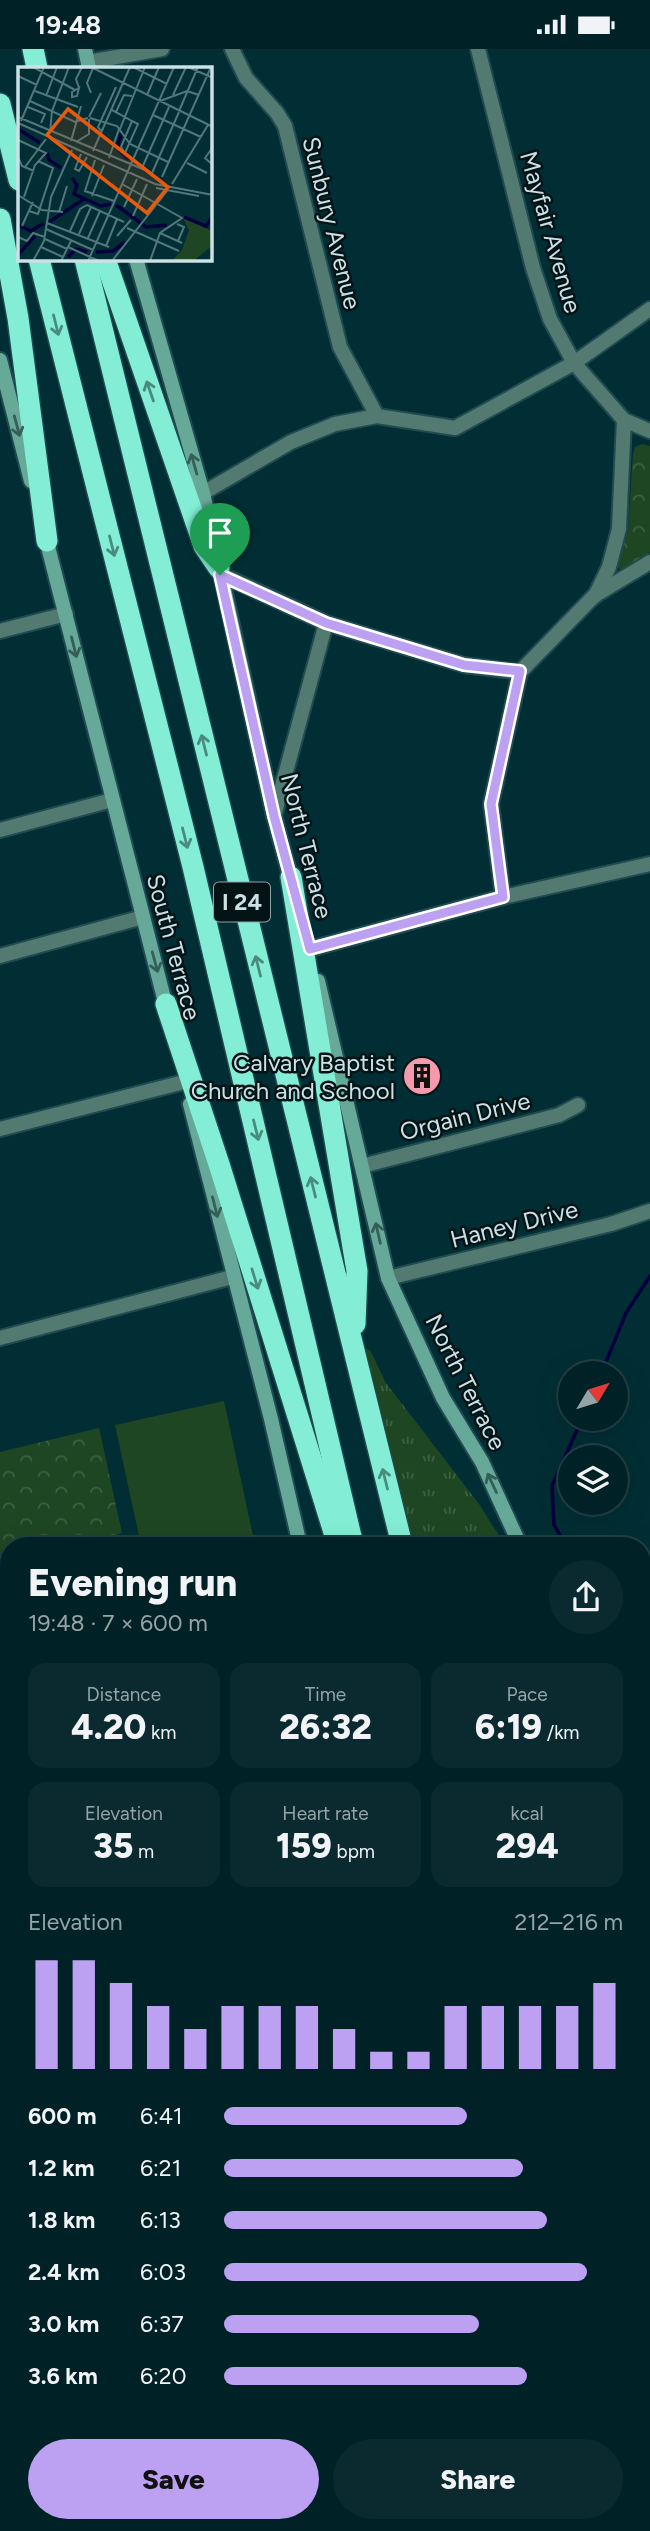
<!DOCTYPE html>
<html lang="en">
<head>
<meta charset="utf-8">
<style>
	body { margin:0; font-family:Figtree,sans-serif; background:#0a2a2f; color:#f1f3f6; height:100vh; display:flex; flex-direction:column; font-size:26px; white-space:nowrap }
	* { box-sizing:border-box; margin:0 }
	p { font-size:23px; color:#95a4a7 }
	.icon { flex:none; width:38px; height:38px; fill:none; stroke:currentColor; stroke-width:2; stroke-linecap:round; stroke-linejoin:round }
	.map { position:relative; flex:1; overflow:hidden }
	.panel { position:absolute; left:0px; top:1488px; width:651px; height:996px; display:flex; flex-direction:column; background:#002227; border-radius:28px 28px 0 0; box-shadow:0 7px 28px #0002,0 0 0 2px #223f44 }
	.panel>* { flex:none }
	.needle { width:46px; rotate:52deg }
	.fabs { position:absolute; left:558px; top:1312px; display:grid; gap:14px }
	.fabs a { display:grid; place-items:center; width:70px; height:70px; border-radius:50%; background:#002227; box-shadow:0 7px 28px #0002,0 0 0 2px #223f44; font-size:35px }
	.pin { position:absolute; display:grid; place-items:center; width:60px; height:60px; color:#fff; margin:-72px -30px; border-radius:50% 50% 50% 0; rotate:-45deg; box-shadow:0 0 7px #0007 }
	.pin .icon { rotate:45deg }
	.round { display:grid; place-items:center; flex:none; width:74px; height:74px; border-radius:37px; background:#0a2a2f }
	.headline { display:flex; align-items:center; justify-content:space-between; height:119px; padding:0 28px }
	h1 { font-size:38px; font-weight:800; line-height:52px }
	.metrics { display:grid; grid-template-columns:repeat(3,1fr); gap:10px; height:119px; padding:7px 28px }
	.metrics div { display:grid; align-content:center; border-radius:18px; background:#0a2a2f; text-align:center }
	.metrics b { font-size:35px; font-weight:800 }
	.metrics small { font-size:19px; font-weight:400 }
	.metrics p { font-size:19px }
	.chart { height:196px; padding:14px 28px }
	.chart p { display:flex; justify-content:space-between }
	.chart svg { width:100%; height:126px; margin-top:7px; stroke:#bca0f2; stroke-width:6 }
	.button { display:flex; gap:14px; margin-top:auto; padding:14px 28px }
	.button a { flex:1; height:80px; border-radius:42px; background:#bca0f2; color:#111; font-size:28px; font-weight:800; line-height:80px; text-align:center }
	.button a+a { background:#0a2a2f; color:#f1f3f6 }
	ul { padding:0 28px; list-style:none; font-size:23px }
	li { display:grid; grid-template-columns:112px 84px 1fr; align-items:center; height:52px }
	li i { height:18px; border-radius:9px; background:#bca0f2 }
	.status { display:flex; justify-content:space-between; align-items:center; height:49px; padding:0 35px; background:#002227; direction:ltr }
	.status svg { height:19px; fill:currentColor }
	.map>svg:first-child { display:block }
	.grass { fill:url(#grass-tufts) }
	.park { fill:url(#park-crowns) }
	.pitch { fill:#1f4622 }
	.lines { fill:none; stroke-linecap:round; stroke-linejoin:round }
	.stream { stroke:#06013d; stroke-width:3.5 }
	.street-casing { stroke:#204b50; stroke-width:18 }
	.secondary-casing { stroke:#204b50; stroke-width:18 }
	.highway-casing { stroke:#204b50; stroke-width:24 }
	.street { stroke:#527a70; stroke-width:14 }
	.secondary { stroke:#66a999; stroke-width:14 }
	.highway { stroke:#83eed5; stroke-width:21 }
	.oneway { stroke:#498b7f }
	.oneway2 { stroke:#345e58 }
	.route-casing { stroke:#fff; stroke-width:14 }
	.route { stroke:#bca0f2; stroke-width:9 }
	.labels { text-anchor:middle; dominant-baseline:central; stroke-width:5; stroke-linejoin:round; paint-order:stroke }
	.shield { fill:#031316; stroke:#8fa3a7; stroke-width:2 }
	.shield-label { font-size:23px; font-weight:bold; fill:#cbe1e5 }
	.street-label { font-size:24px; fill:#cbe1e5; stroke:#031316 }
	.poi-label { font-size:24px; fill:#cbe1e5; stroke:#031316; text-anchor:end }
	.inset-river { fill:none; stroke:#06013d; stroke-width:3.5 }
	.inset-road { fill:none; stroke:#51767b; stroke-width:2 }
	.view { fill:#e8590c; fill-opacity:0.15; stroke:#e8590c; stroke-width:3.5 }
	.inset-edge { fill:none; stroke:#cbe1e5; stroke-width:3.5 }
</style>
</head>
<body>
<div class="status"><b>19:48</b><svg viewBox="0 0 49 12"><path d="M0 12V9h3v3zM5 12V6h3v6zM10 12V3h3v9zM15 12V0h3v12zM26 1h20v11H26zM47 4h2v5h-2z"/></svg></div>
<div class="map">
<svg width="650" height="2482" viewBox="0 0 650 2482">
	<defs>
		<pattern id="grass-tufts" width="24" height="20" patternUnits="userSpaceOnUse" patternTransform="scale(1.75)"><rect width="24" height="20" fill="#1f4622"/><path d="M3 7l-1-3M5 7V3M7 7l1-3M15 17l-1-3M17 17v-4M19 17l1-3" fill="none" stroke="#3e6042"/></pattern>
		<pattern id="park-crowns" width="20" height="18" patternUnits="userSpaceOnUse" patternTransform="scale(1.75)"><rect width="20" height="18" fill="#1f4622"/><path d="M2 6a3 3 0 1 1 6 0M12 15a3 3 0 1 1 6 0" fill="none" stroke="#3e6042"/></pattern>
	</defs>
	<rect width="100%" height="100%" fill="#002e34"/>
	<!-- grass -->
	<polygon class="grass" points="363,1298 370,1301 386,1334 479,1455 505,1496 410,1496"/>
	<!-- park -->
	<g class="park">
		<polygon points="642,395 650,397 650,503 621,521 617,517 628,482 633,404 635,398"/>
		<polygon points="99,1379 122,1484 78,1496 57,1494 45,1496 9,1496 9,1505 0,1507 0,1403"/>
	</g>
	<!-- pitch -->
	<polygon class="pitch" points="224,1352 255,1496 141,1496 115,1376"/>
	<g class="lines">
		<!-- stream -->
		<g class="stream">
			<polyline points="601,1325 626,1264 650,1227"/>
			<polyline points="566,1496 554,1476 552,1437 582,1370"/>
		</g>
		<defs>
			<g id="street">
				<polyline points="232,0 246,29 277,64 285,77 340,298 377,367"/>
				<polyline points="478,0 533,219 550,270 574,314 624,371 650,382"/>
				<polyline points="88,13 162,0"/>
				<polyline points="203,444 291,393 335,375 377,367 455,379 574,314 650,260"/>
				<polyline points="220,525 326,574 464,616 520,623 594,547 650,513"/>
				<polyline points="595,547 609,518 619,480 624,371"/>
				<polyline points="0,582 66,565"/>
				<polyline points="274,767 326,574"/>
				<polyline points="0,781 112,751"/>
				<polyline points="503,848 491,755 520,623"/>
				<polyline points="310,900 503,848 650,815"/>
				<polyline points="0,907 143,868"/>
				<polyline points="0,1080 184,1033"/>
				<polyline points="362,1117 559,1066 578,1056"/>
				<polyline points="388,1229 611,1175 650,1162"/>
				<polyline points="0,1289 232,1228"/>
				<polyline points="642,1845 650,1842"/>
				<polyline points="0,2009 9,2006"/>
				<polyline points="0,2231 9,2229"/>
				<polyline points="317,2474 318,2482"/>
			</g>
			<g id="secondary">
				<polyline points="85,0 89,19"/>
				<polyline points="136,210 203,444 274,767 292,834"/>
				<polyline points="0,311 31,432"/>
				<polyline points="45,486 167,961"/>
				<polyline points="318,932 388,1229 443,1349 482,1413 520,1496"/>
				<polyline points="190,1055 271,1370 300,1496"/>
				<polyline points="642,1625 650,1623"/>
				<polyline points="0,1781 9,1779"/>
				<polyline points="642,1940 650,1972"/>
				<polyline points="0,2473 9,2473"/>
				<polyline points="29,2474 143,2482"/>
				<polyline points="546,2474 548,2482"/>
			</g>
			<g id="highway">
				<polyline points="33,0 37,19"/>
				<polyline points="0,55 19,131"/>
				<polyline points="0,170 18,269 47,492"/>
				<polyline points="39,210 193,818 353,1496"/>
				<polyline points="85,210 402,1496"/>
				<polyline points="105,210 204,497 219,519"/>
				<polyline points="291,828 357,1222 355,1275"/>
				<polyline points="166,955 219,1115 338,1496"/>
				<polyline points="642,1971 649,2078 642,2123"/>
				<polyline points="642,2289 650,2341"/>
				<polyline points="642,2382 650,2401"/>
				<polyline points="631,2474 634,2482"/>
			</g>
		</defs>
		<!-- street casing -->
		<use href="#street" class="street-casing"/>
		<!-- secondary casing -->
		<use href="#secondary" class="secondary-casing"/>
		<!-- highway casing -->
		<use href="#highway" class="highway-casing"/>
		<!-- street -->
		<use href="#street" class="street"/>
		<!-- secondary -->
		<use href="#secondary" class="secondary"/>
		<!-- highway -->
		<use href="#highway" class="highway"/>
	</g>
	<!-- one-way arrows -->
	<defs><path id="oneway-shaft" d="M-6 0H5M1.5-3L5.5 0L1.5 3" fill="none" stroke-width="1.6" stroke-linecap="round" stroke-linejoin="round" transform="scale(1.75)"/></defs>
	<g class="oneway">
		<use href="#oneway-shaft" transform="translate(56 276) rotate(76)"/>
		<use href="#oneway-shaft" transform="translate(150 342) rotate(-109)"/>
		<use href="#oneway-shaft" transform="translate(112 497) rotate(76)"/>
		<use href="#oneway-shaft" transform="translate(204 696) rotate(-104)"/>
		<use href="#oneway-shaft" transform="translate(185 789) rotate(76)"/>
		<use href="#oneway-shaft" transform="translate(258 917) rotate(-104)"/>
		<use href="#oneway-shaft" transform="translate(256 1081) rotate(76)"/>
		<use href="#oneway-shaft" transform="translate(313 1138) rotate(-104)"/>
		<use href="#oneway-shaft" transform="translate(255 1230) rotate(73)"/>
		<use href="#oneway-shaft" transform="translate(385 1430) rotate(-104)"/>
	</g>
	<g class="oneway2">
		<use href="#oneway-shaft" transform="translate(17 377) rotate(75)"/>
		<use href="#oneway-shaft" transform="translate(194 415) rotate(-106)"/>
		<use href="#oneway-shaft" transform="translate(74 598) rotate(76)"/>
		<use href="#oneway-shaft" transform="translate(155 913) rotate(75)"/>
		<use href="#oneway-shaft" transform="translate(215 1158) rotate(76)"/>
		<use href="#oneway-shaft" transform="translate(378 1184) rotate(-103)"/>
		<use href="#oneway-shaft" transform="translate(492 1434) rotate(-115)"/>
	</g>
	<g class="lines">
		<defs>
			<polygon id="route" points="220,526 326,574 464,616 520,622 491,755 503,848 310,900 274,767"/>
		</defs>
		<!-- route casing -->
		<use href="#route" class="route-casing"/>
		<!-- route -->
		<use href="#route" class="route"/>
	</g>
	<!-- icons -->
	<defs>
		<symbol id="building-disc" viewBox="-11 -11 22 22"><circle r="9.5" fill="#f39aac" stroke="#031316"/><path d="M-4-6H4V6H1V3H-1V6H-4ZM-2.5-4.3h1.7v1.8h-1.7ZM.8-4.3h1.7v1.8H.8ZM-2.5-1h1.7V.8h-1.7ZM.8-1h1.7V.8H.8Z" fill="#111"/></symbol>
	</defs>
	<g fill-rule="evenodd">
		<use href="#building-disc" x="400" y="1005" width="44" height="44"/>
	</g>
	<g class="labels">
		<!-- shield labels -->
		<rect class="shield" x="214" y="833.5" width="56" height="39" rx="5"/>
		<g class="shield-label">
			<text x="242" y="853">I 24</text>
		</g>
		<!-- street labels -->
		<g class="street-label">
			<text transform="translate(332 174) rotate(76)">Sunbury Avenue</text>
			<text transform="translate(551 183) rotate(74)">Mayfair Avenue</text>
			<text transform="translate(307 797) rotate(76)">North Terrace</text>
			<text transform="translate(174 898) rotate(75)">South Terrace</text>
			<text transform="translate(465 1067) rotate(-14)">Orgain Drive</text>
			<text transform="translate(514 1175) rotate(-14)">Haney Drive</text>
			<text transform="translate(466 1333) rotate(63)">North Terrace</text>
		</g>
		<!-- poi labels -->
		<g class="poi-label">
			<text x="395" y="1013">Calvary Baptist<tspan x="395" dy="28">Church and School</tspan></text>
		</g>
	</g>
	<!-- overview -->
	<g transform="translate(18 18)">
		<rect width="194" height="194" fill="#002e34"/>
		<path d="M165,151L194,164V179L175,194H154L164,183L171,163Z" fill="#1f4622"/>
		<path class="inset-river" d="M0,62L22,76M103,67L99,81L111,93M29,86L31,93L43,101M54,111L59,118L56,127L83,139L93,137M98,138L128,160L149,158M166,150L188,159L195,149M31,155L66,132M0,158L13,164L26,156M78,185L95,184L107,175M0,188L17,169M50,190L58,182L69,185"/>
		<path class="inset-road" d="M15,0L57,23M73,0L195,60M115,0L149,17M170,0L195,11M0,9L19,18M61,21L59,29L54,30V25ZM61,21L58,12L64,0M17,24L60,40M73,26L69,16L75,1M129,28L141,0M155,28L168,0M28,29L39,0M12,34L57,55L70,51M142,34L169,24L181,28M10,40L27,47L23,56M94,43L107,50L114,54L120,57L107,86L103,80L114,54M161,44L180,0M98,45L106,28L114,29M135,48L183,70M0,50L127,103M71,50L83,26M72,51L99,59L112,77L150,95M3,54L26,0M0,56L137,117L195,128M102,62L127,0M32,65L34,44L51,0M84,65L80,60L98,20M0,73L28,86L17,98L6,130M53,74L63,39M58,75L71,67V52M195,80L187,91L195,98M75,84L112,0M63,87L57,102L61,104L69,90M0,90L4,99L16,104M91,91L101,62M77,93L67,124L96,134M169,96L189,106M7,100L28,72M124,101L151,40M127,103L144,116M134,106L161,45M144,110L193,0M104,117L164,151L142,166L132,194M154,117L190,58M138,121L181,129M0,128L24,143L45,145M74,129L86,98M106,140L119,112M11,144L20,147L35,101L20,94M41,145L49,119M115,149L129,117M29,156L91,180M159,157L166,160L160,174M4,159L15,135M109,161L161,184M28,162L75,183M52,164L62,142L69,138L106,155M142,166L164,176M61,167L73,140M99,169L113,153M0,170L9,174L15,166L27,170M70,171L82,144M27,172L49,182M88,179L99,152M23,180L45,190M50,180L81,194M15,194L26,174L33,130L54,83M43,194L53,174M70,194L156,0M94,194L149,124"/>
		<path class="view" d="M50,42L150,120L129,146L29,68Z"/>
		<rect width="194" height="194" class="inset-edge"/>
	</g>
</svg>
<div class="fabs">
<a><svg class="needle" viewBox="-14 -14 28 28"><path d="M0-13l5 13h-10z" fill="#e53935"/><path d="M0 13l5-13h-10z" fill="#95a4a7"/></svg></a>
<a><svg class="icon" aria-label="layers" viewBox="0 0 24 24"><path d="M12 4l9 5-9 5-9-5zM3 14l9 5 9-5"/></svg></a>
</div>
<div class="pin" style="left:220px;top:526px;background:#1e9e55"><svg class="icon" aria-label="arrive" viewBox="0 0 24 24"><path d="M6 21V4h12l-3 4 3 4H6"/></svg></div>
<section class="panel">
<div class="headline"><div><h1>Evening run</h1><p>19:48 · 7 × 600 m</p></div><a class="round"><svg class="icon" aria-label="share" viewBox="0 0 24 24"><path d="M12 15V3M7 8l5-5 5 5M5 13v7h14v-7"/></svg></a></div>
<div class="metrics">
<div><p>Distance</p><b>4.20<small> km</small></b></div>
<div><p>Time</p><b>26:32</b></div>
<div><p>Pace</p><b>6:19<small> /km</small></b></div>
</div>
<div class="metrics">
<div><p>Elevation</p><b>35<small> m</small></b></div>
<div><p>Heart rate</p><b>159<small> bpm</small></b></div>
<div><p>kcal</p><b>294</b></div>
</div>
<div class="chart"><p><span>Elevation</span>212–216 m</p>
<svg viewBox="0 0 160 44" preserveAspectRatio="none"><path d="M5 44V6M15 44V6M25 44V14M35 44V22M45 44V30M55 44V22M65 44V22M75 44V22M85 44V30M95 44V38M105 44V38M115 44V22M125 44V22M135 44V22M145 44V22M155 44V14"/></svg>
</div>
<ul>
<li><b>600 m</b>6:41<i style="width:61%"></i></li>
<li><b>1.2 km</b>6:21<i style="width:75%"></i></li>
<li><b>1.8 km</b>6:13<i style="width:81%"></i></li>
<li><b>2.4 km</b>6:03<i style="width:91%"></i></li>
<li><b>3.0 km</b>6:37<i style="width:64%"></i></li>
<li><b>3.6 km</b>6:20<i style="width:76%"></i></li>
</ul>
<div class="button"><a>Save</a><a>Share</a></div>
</section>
</div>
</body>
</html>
